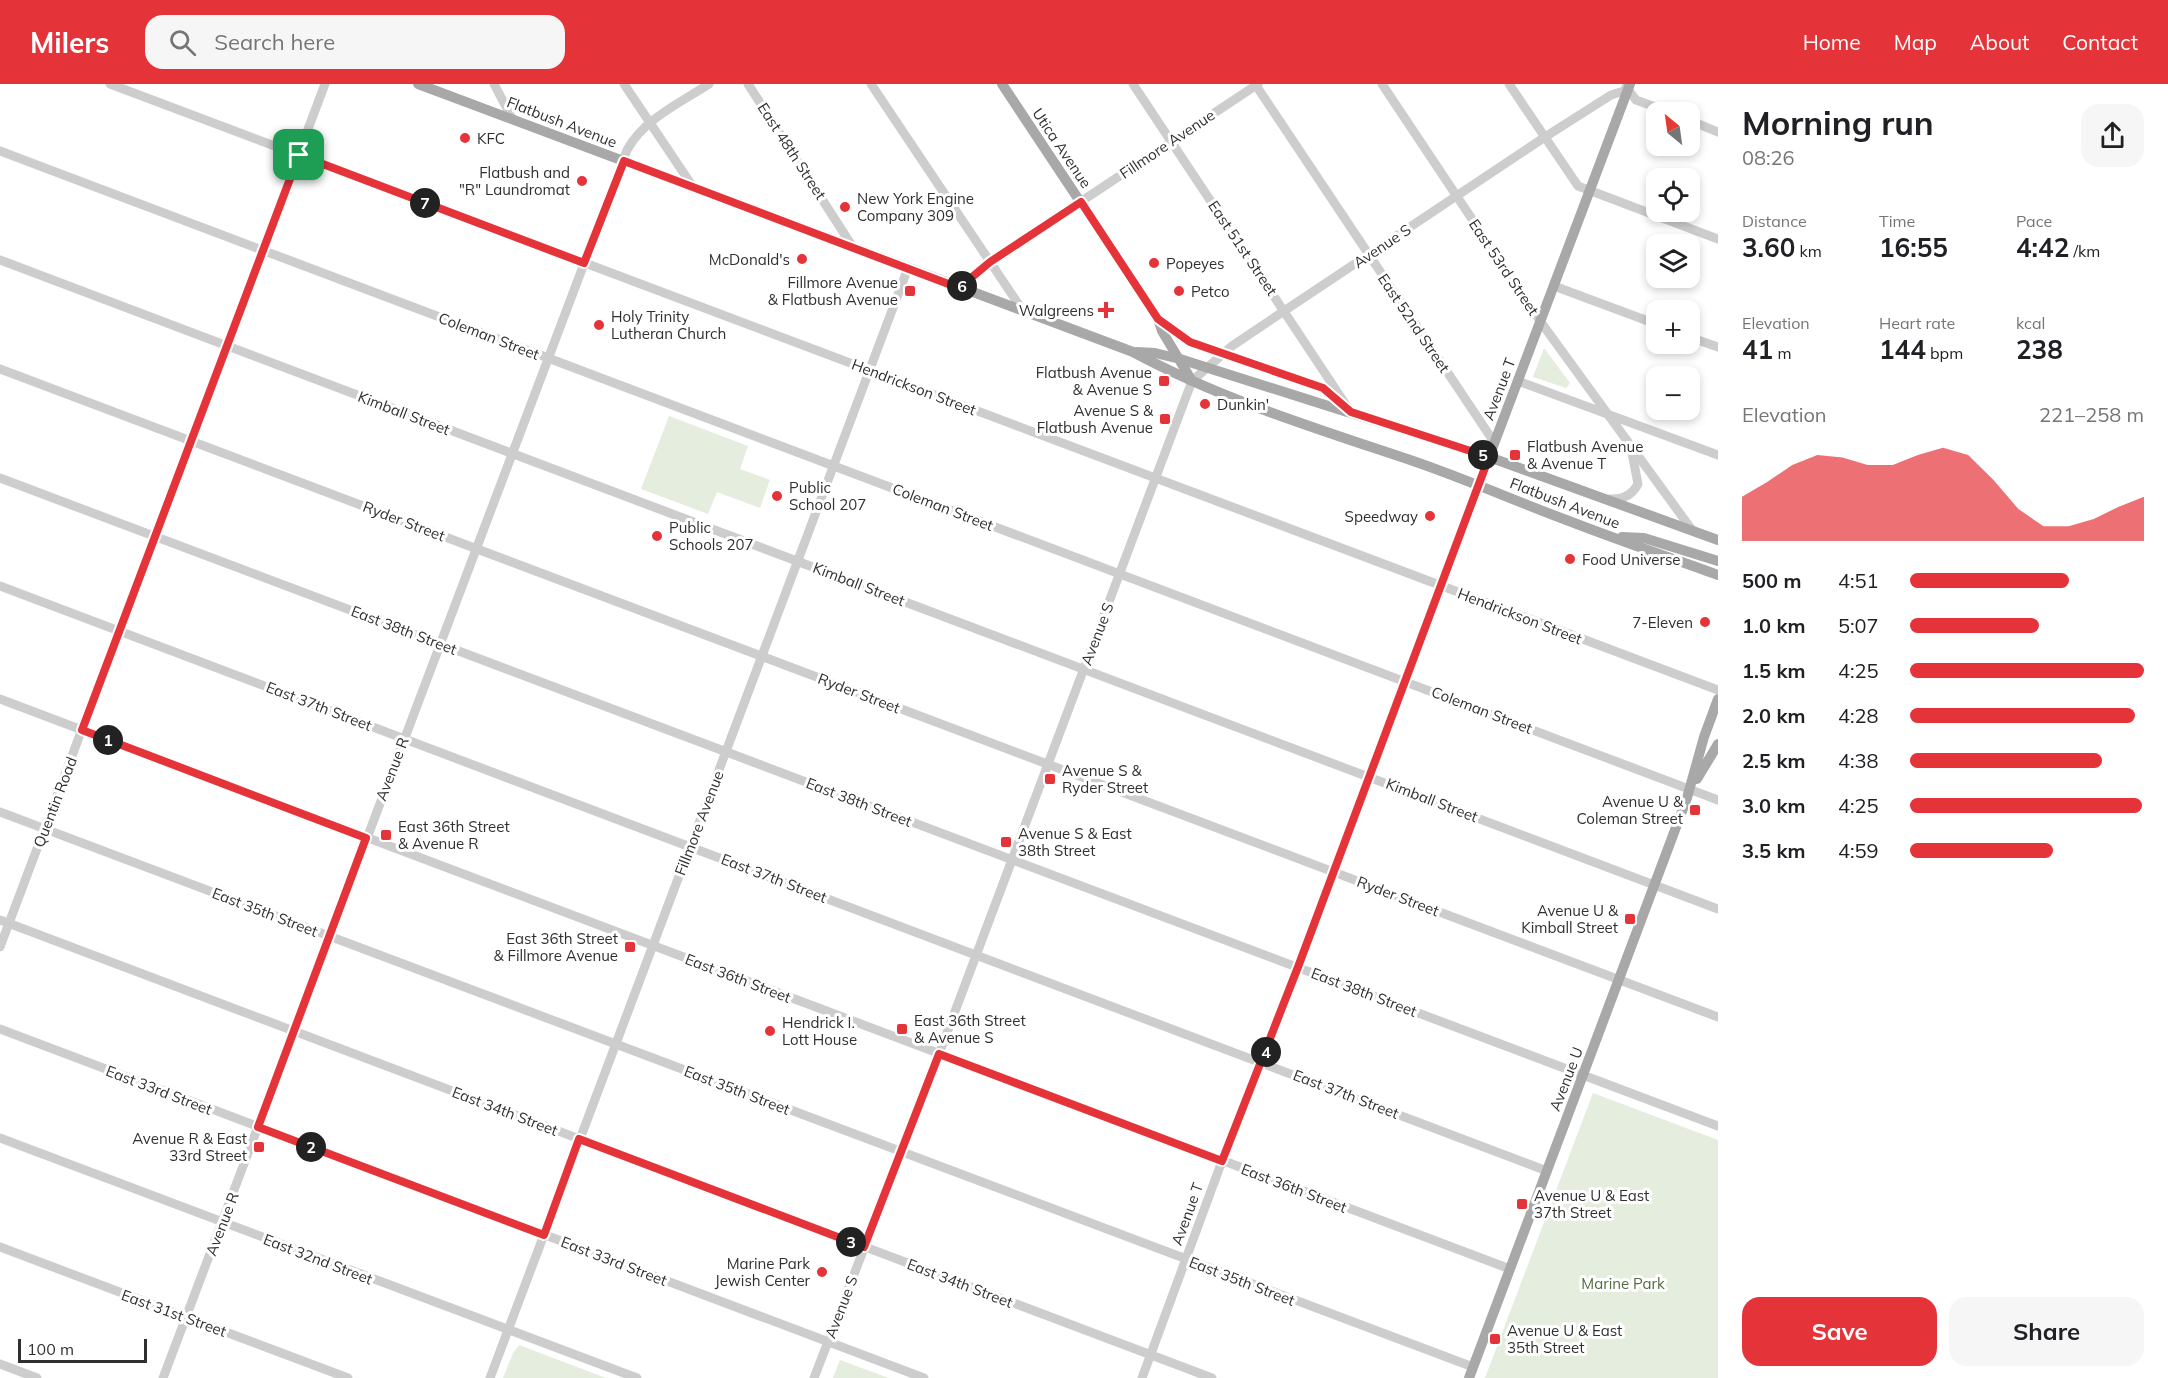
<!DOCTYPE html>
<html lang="en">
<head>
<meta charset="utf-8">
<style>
	body { margin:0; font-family:Mulish,sans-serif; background:#f6f6f6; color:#202124; height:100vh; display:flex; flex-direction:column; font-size:22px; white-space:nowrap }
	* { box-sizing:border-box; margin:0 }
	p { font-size:20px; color:#757577 }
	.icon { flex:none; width:33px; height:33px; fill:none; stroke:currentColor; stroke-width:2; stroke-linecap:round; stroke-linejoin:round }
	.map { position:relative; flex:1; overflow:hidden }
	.panel { display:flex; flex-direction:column; background:#fff; width:450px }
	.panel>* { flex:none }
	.needle { width:39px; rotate:331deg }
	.buttons { position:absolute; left:1646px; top:18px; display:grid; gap:12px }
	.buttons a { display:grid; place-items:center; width:54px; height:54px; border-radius:12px; background:#fff; box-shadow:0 3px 9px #0003; font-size:30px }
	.scale { position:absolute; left:18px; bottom:15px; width:129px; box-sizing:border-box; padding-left:6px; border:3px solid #303030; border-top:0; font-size:16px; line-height:21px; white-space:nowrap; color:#303030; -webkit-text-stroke:4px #fff; paint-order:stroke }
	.pin { position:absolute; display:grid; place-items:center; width:51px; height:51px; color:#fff; margin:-26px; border-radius:12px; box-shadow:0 3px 9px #0006 }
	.km { position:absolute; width:30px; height:30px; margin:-15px; border-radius:50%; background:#222; color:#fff; font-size:16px; line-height:30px; text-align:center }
	.round { display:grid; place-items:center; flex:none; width:63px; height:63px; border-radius:18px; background:#f6f6f6 }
	.summary { display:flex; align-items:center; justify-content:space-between; height:102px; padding:0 24px }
	h1 { font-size:33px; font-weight:700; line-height:45px }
	.stats { display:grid; grid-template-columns:repeat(3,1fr); gap:9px; height:102px; padding:6px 24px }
	.stats div { display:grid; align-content:center }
	.stats b { font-size:26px; font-weight:700 }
	.stats small { font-size:16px; font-weight:400 }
	.stats p { font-size:16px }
	.chart { height:168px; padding:12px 24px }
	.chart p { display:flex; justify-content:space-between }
	.chart svg { width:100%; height:108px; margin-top:6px; fill:#e4343a; opacity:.7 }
	.button { display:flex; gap:12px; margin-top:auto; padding:12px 24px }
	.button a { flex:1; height:69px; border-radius:18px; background:#e4343a; color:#fff; font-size:24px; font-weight:700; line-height:69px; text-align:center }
	.button a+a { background:#f6f6f6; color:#202124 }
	ul { padding:0 24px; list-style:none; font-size:20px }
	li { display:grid; grid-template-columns:96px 72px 1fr; align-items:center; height:45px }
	li i { height:15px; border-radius:8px; background:#e4343a }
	header { display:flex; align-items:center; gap:36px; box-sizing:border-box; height:84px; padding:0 30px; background:#e4343a; color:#fff }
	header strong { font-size:28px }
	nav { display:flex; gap:33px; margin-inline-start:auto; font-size:21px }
	.search { width:420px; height:54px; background:#f6f6f6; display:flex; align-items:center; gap:15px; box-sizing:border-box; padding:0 21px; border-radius:18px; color:#757577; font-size:22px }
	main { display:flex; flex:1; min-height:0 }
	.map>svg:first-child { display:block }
	.green { fill:#e5edde }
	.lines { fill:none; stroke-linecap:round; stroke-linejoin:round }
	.minor { stroke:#cdcdcd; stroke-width:9 }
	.major { stroke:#a8a8a8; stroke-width:10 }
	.route-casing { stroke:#fff; stroke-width:12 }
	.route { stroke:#e4343a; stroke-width:8 }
	.poi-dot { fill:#e4343a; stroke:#fff; stroke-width:2 }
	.labels { text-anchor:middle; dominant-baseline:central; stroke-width:6; stroke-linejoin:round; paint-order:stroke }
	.street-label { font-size:15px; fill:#303030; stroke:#fff }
	.poi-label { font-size:15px; fill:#303030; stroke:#fff; text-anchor:start }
	.park-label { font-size:15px; fill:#516c3d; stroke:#fff }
</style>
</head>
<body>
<header>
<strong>Milers</strong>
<div class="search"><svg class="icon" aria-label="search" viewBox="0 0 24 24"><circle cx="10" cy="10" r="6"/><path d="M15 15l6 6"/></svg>Search here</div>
<nav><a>Home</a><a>Map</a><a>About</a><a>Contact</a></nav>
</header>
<main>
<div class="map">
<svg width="1718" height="1294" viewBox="0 0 1718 1294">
	<rect width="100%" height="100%" fill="#fff"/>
	<!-- green -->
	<g class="green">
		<polygon points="1544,264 1570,299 1566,304 1533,293"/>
		<polygon points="669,332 748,362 740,385 770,396 760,424 717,408 708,430 641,405"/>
		<polygon points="1593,1009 1718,1056 1718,1294 1485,1294"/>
		<polygon points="519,1261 606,1294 503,1294 513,1269"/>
		<polygon points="840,1276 889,1294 833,1294"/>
	</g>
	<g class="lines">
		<!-- minor -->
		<g class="minor">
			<polyline points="110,0 1718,606"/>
			<polyline points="494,0 513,36"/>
			<polyline points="624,0 693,103"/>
			<polyline points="748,0 854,165"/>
			<polyline points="871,0 1023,227"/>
			<polyline points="1133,0 1346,321"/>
			<polyline points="1255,0 1494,358"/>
			<polyline points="1382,0 1540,237 1692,446"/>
			<polyline points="1509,0 1578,102 1718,155"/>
			<polyline points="1626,3 1636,16 1669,28"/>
			<polyline points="1689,36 1718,48"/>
			<polyline points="0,67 1718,716"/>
			<polyline points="0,176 1718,825"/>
			<polyline points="1554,202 1656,240"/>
			<polyline points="959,204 990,178 1258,0"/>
			<polyline points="1689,253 1718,263"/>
			<polyline points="0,285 1718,933"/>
			<polyline points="1518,297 1718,371"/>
			<polyline points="0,394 1718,1042"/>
			<path d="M1610,415C1623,416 1632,411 1638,400L1632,369"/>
			<polyline points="0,502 1547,1087"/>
			<polyline points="0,615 1510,1185"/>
			<polyline points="0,728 1473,1283"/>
			<polyline points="0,836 1212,1294"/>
			<polyline points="0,863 325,0"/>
			<polyline points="0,945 924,1294"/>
			<polyline points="0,1054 637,1294"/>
			<polyline points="0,1163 348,1294"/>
			<polyline points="0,1280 37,1294"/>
			<path d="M163,1294L627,66C644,35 680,19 709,0"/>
			<polyline points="490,1294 908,184"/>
			<polyline points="814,1294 939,970 1192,297 1232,262 1284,227 1545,53 1611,11 1627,6"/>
			<polyline points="1142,1294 1222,1077 1298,883 1489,373"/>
		</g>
		<!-- major -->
		<g class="major">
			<path d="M418,0L1133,268C1222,316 1321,346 1416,378C1468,396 1518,418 1569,437C1618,456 1668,473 1718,491"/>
			<polyline points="1002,0 1158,235 1162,247 1192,297"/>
			<polyline points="1158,235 1190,258 1323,304 1346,324"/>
			<polyline points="1137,268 1155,269 1180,275 1489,373 1718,456"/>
			<polyline points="1489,373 1630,0"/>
			<polyline points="1622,453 1644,454 1718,477"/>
			<polyline points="1697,695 1718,660"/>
			<polyline points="1469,1294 1687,714 1704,653 1718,615"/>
		</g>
	</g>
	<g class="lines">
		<defs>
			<polygon id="route" points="299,71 584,179 624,77 959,204 990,178 1081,118 1158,235 1190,258 1323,304 1351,328 1489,373 1298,883 1222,1077 939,970 864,1163 579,1055 544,1151 258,1043 366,754 82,646"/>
		</defs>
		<!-- route casing -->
		<use href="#route" class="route-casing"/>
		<!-- route -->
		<use href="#route" class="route"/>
	</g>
	<!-- markers -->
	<g class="poi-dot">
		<circle cx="465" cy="54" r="6"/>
		<circle cx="582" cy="97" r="6"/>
		<circle cx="845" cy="123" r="6"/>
		<circle cx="802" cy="175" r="6"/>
		<circle cx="1154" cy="179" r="6"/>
		<rect x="904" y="201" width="12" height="12" rx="3"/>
		<circle cx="1179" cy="207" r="6"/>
		<path d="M1103 217h6v6h6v6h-6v6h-6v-6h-6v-6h6z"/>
		<circle cx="599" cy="241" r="6"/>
		<rect x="1158" y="291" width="12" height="12" rx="3"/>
		<circle cx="1205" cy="320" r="6"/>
		<rect x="1159" y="329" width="12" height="12" rx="3"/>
		<rect x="1509" y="365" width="12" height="12" rx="3"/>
		<circle cx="777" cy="412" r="6"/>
		<circle cx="1430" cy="432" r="6"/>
		<circle cx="657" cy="452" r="6"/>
		<circle cx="1570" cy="475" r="6"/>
		<circle cx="1705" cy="538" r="6"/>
		<rect x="1044" y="689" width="12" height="12" rx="3"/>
		<rect x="1689" y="720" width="12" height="12" rx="3"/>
		<rect x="380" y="745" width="12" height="12" rx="3"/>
		<rect x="1000" y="752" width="12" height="12" rx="3"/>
		<rect x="1624" y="829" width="12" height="12" rx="3"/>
		<rect x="624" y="857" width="12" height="12" rx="3"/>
		<rect x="896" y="939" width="12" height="12" rx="3"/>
		<circle cx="770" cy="947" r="6"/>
		<rect x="253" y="1057" width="12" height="12" rx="3"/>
		<rect x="1516" y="1114" width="12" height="12" rx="3"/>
		<circle cx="822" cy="1188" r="6"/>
		<rect x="1489" y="1249" width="12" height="12" rx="3"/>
	</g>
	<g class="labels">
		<!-- street labels -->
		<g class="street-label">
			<text transform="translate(562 38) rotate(21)">Flatbush Avenue</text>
			<text transform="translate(1167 60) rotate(-34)">Fillmore Avenue</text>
			<text transform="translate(1062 64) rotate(56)">Utica Avenue</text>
			<text transform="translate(792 67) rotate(57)">East 48th Street</text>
			<text transform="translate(1382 162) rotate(-34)">Avenue S</text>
			<text transform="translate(1243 164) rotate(56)">East 51st Street</text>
			<text transform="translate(1504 183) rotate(56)">East 53rd Street</text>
			<text transform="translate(1414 239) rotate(56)">East 52nd Street</text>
			<text transform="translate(489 252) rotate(21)">Coleman Street</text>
			<text transform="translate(914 303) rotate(21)">Hendrickson Street</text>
			<text transform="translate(1499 305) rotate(-69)">Avenue T</text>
			<text transform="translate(404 329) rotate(21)">Kimball Street</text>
			<text transform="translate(1565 419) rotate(21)">Flatbush Avenue</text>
			<text transform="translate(943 423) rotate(21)">Coleman Street</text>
			<text transform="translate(404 437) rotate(21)">Ryder Street</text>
			<text transform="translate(859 500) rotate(21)">Kimball Street</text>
			<text transform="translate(1520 532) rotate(21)">Hendrickson Street</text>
			<text transform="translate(404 546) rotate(21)">East 38th Street</text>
			<text transform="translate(1097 550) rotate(-69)">Avenue S</text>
			<text transform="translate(859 609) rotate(21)">Ryder Street</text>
			<text transform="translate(319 622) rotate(21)">East 37th Street</text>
			<text transform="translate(1482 626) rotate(21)">Coleman Street</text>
			<text transform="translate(392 685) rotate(-69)">Avenue R</text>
			<text transform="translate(1432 716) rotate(21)">Kimball Street</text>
			<text transform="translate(55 718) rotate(-69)">Quentin Road</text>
			<text transform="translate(859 718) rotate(21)">East 38th Street</text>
			<text transform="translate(699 739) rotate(-69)">Fillmore Avenue</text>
			<text transform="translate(774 794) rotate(21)">East 37th Street</text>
			<text transform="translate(1398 812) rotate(21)">Ryder Street</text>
			<text transform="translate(265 828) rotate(21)">East 35th Street</text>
			<text transform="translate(738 894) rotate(21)">East 36th Street</text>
			<text transform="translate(1364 908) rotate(21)">East 38th Street</text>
			<text transform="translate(1566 995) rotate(-69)">Avenue U</text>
			<text transform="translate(159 1006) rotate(21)">East 33rd Street</text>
			<text transform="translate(737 1006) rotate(21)">East 35th Street</text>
			<text transform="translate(1346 1010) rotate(21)">East 37th Street</text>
			<text transform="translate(505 1027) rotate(21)">East 34th Street</text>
			<text transform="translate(1294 1104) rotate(21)">East 36th Street</text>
			<text transform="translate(1187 1130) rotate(-70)">Avenue T</text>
			<text transform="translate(222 1140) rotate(-69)">Avenue R</text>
			<text transform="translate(318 1175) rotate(21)">East 32nd Street</text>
			<text transform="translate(614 1177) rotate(21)">East 33rd Street</text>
			<text transform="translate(1242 1197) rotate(21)">East 35th Street</text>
			<text transform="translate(960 1199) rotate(21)">East 34th Street</text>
			<text transform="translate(841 1223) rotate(-69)">Avenue S</text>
			<text transform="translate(174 1229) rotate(20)">East 31st Street</text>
		</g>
		<!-- poi labels -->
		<g class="poi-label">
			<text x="477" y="54">KFC</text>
			<text x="570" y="88" text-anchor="end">Flatbush and<tspan x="570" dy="17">"R" Laundromat</tspan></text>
			<text x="857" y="114">New York Engine<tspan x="857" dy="17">Company 309</tspan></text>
			<text x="790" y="175" text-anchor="end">McDonald's</text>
			<text x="1166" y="179">Popeyes</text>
			<text x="898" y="198" text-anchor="end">Fillmore Avenue<tspan x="898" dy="17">&amp; Flatbush Avenue</tspan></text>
			<text x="1191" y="207">Petco</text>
			<text x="1094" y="226" text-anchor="end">Walgreens</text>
			<text x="611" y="232">Holy Trinity<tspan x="611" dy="17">Lutheran Church</tspan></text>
			<text x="1152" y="288" text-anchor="end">Flatbush Avenue<tspan x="1152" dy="17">&amp; Avenue S</tspan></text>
			<text x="1217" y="320">Dunkin'</text>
			<text x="1153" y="326" text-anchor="end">Avenue S &amp;<tspan x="1153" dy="17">Flatbush Avenue</tspan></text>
			<text x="1527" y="362">Flatbush Avenue<tspan x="1527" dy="17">&amp; Avenue T</tspan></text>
			<text x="789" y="403">Public<tspan x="789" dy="17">School 207</tspan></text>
			<text x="1418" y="432" text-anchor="end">Speedway</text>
			<text x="669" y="443">Public<tspan x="669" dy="17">Schools 207</tspan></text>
			<text x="1582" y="475">Food Universe</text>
			<text x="1693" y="538" text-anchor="end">7-Eleven</text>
			<text x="1062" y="686">Avenue S &amp;<tspan x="1062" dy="17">Ryder Street</tspan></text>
			<text x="1683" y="717" text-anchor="end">Avenue U &amp;<tspan x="1683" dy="17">Coleman Street</tspan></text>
			<text x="398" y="742">East 36th Street<tspan x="398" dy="17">&amp; Avenue R</tspan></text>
			<text x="1018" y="749">Avenue S &amp; East<tspan x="1018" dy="17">38th Street</tspan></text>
			<text x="1618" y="826" text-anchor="end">Avenue U &amp;<tspan x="1618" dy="17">Kimball Street</tspan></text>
			<text x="618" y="854" text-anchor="end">East 36th Street<tspan x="618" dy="17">&amp; Fillmore Avenue</tspan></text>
			<text x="914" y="936">East 36th Street<tspan x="914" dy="17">&amp; Avenue S</tspan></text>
			<text x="782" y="938">Hendrick I.<tspan x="782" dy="17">Lott House</tspan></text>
			<text x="247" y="1054" text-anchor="end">Avenue R &amp; East<tspan x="247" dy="17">33rd Street</tspan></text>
			<text x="1534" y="1111">Avenue U &amp; East<tspan x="1534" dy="17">37th Street</tspan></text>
			<text x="810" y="1179" text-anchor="end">Marine Park<tspan x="810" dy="17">Jewish Center</tspan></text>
			<text x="1507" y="1246">Avenue U &amp; East<tspan x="1507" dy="17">35th Street</tspan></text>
		</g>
		<!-- park labels -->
		<g class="park-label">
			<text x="1623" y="1199">Marine Park</text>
		</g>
	</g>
</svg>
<div class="buttons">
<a><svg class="needle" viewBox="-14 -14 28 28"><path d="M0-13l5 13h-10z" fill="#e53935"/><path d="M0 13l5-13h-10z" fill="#757577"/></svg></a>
<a><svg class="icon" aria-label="locate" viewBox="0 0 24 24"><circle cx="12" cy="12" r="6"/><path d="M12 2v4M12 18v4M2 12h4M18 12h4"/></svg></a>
<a><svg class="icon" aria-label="layers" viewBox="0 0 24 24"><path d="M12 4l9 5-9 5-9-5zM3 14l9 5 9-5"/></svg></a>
<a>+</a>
<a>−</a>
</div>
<div class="scale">100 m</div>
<div class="pin" style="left:299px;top:71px;background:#1e9e55"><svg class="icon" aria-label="arrive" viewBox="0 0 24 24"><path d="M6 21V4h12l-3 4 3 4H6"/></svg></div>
<b class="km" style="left:108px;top:656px">1</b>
<b class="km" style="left:311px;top:1063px">2</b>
<b class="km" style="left:851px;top:1158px">3</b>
<b class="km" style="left:1266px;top:968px">4</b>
<b class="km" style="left:1483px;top:371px">5</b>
<b class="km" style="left:962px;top:202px">6</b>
<b class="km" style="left:425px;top:119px">7</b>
</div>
<section class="panel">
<div class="summary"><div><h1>Morning run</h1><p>08:26</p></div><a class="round"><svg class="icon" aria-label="share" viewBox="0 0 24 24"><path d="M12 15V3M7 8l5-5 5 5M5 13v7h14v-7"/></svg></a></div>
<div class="stats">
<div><p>Distance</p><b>3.60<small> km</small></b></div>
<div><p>Time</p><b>16:55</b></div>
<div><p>Pace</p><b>4:42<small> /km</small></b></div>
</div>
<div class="stats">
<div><p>Elevation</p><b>41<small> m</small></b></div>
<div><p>Heart rate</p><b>144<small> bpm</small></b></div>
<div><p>kcal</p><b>238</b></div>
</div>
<div class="chart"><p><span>Elevation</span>221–258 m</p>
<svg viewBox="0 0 160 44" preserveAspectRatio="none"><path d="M0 44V26L10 20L20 13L30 9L40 10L50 13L60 13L70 9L80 6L90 9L100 19L110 31L120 38L130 38L140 35L150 30L160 26V44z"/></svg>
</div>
<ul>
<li><b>500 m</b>4:51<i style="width:68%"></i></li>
<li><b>1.0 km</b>5:07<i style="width:55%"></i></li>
<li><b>1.5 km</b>4:25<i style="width:100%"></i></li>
<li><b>2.0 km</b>4:28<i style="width:96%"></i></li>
<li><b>2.5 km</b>4:38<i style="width:82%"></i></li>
<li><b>3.0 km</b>4:25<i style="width:99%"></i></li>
<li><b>3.5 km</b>4:59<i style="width:61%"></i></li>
</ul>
<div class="button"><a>Save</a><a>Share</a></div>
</section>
</main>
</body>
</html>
